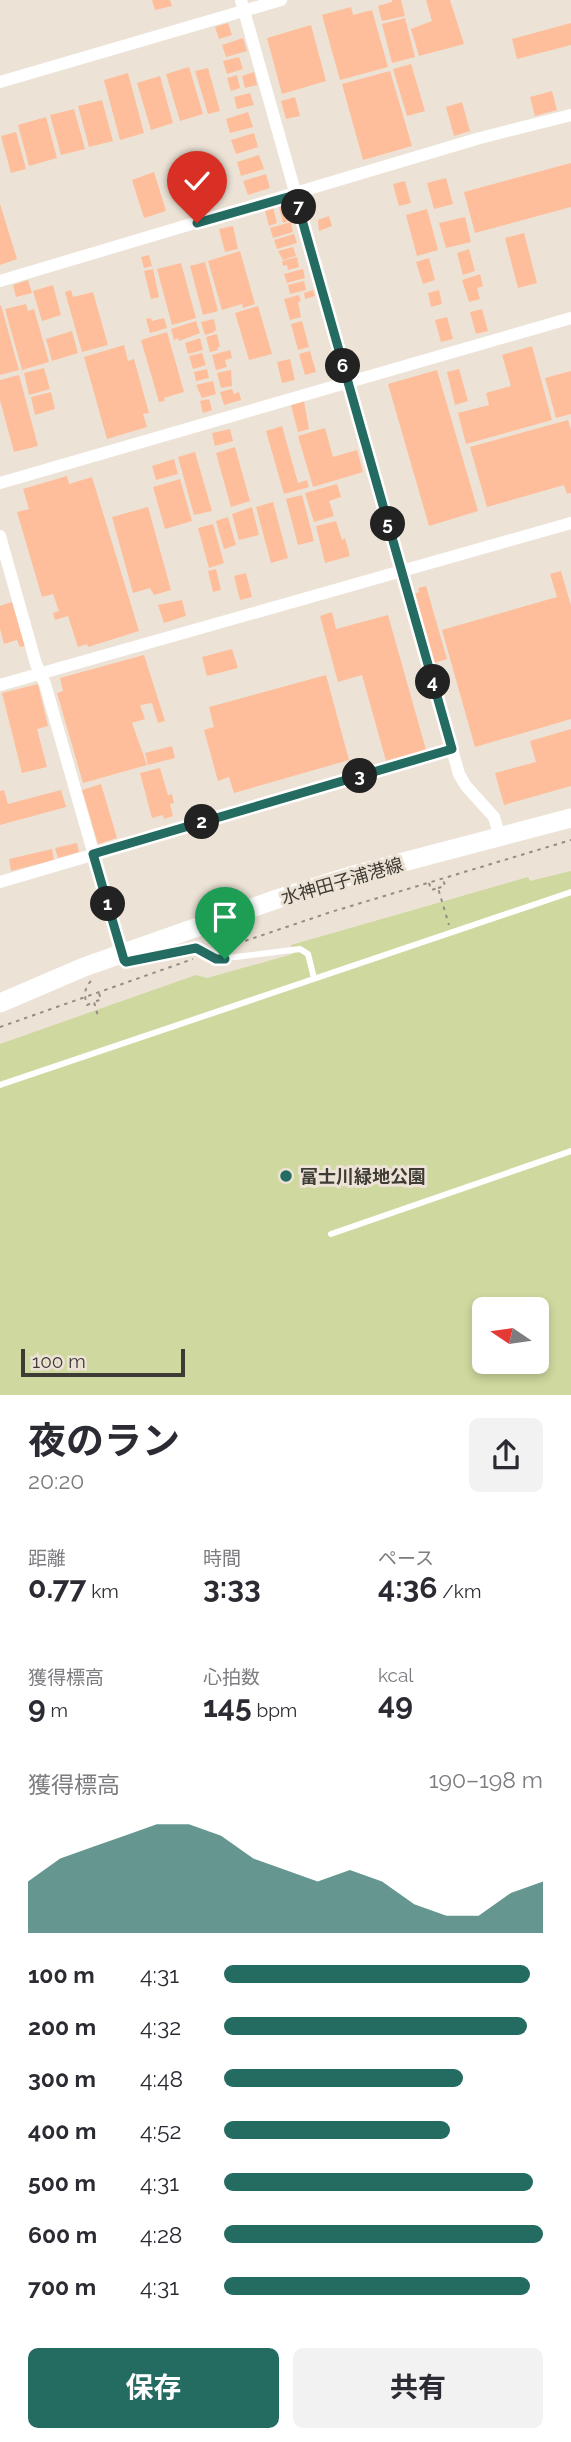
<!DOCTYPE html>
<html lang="ja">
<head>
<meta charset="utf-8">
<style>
	body { margin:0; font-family:Raleway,"Noto Sans JP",sans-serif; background:#f2f2f3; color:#2b2b33; height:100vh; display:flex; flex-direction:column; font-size:26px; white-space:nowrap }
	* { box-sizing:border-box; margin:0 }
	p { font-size:23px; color:#7c7c81 }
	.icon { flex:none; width:38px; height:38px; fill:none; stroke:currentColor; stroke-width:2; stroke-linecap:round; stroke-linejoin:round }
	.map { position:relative; height:1395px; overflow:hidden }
	.side { display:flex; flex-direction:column; background:#fff; flex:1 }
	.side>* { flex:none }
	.needle { width:46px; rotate:283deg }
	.buttons { position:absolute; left:472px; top:1297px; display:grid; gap:14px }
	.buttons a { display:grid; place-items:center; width:77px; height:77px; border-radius:10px; background:#fff; box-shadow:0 4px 10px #0003; font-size:35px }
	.scale { position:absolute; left:21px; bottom:18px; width:164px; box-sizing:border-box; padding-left:7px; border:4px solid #3e3b35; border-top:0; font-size:19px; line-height:24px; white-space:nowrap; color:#3e3b35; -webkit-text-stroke:5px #ece3d6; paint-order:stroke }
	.pin { position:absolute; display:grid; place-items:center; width:60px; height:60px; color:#fff; margin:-72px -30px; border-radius:50% 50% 50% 0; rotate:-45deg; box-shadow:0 0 7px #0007 }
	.pin .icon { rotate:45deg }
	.km { position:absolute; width:35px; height:35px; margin:-18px; border-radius:50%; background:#222; color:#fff; font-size:19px; line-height:35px; text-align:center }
	.round { display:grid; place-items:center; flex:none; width:74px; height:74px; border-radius:10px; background:#f2f2f3 }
	.summary { display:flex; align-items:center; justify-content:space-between; height:119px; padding:0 28px }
	h1 { font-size:38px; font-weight:700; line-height:52px }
	.stats { display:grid; grid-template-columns:repeat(3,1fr); gap:10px; height:119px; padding:7px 28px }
	.stats div { display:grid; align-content:center }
	.stats b { font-size:30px; font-weight:700 }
	.stats small { font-size:19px; font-weight:400 }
	.stats p { font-size:19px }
	.chart { height:196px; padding:14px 28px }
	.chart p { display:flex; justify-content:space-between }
	.chart svg { width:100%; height:126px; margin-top:7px; fill:#246c62; opacity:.7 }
	.action { display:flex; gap:14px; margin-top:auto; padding:14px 28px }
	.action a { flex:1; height:80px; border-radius:10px; background:#246c62; color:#fff; font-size:28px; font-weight:700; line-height:80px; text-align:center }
	.action a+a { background:#f2f2f3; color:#2b2b33 }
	ul { padding:0 28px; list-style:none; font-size:23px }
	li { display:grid; grid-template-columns:112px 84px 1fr; align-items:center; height:52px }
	li i { height:18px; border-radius:9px; background:#246c62 }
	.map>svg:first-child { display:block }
	.green { fill:#cfd89e; fill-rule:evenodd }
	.building { fill:#febe9b }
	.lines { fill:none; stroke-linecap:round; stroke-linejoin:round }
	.path { stroke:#938d83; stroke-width:2; stroke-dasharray:3.5 5; stroke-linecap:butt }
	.service { stroke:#fff; stroke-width:6 }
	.minor { stroke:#fff; stroke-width:12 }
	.secondary { stroke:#fff; stroke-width:19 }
	.route-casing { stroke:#fff; stroke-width:14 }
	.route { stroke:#246c62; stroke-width:9 }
	.poi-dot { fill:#246c62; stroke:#ece3d6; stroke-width:2.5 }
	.labels { text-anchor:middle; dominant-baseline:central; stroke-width:6; stroke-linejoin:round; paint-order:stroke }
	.street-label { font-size:18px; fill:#3e3b35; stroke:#ece3d6 }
	.poi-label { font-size:18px; font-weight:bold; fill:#3e3b35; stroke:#ece3d6; text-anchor:start }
</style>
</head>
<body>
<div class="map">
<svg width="571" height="1396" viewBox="0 0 571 1396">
	<rect width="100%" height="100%" fill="#ece3d6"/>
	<!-- green -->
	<path class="green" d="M571,871V1395H0V1044L196,975L207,978L293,954L291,945L528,877L530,881ZM485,1309H537V1362H485Z"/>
	<!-- building -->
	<g class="building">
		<polygon points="152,0 170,0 172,6 155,10"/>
		<polygon points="392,0 401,0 405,16 382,21 378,6 392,2"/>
		<polygon points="426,0 450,0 464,44 419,56 411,29 432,21"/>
		<polygon points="351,7 353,15 372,10 388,67 340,80 322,15"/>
		<polygon points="405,18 415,57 392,63 382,24"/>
		<polygon points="228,23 232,35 219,39 215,27"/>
		<polygon points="571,23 571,45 517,59 512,39"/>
		<polygon points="311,25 326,81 282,94 267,38"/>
		<polygon points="243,38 247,51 226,57 222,45"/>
		<polygon points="239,57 243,69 227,74 223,61"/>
		<polygon points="411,64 425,111 407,116 393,69"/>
		<polygon points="189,67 203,114 180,121 166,74"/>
		<polygon points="208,68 220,111 208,114 195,71"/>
		<polygon points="390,71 412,146 363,160 342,84"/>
		<polygon points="254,72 257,85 245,88 242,76"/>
		<polygon points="128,73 144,133 120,140 104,80"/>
		<polygon points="237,75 240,88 231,91 227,78"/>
		<polygon points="160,76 173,123 151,130 137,83"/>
		<polygon points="552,91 557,110 535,116 530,97"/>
		<polygon points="250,93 254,105 237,109 234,97"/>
		<polygon points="295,97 300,116 286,119 281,101"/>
		<polygon points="102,100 113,141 89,147 78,106"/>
		<polygon points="462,102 470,131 454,136 446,107"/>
		<polygon points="74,109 85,149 61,155 50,115"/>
		<polygon points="248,112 253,127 230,133 226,119"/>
		<polygon points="46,117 57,158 29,166 18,125"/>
		<polygon points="16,132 26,169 11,173 1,136"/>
		<polygon points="254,133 258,147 236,154 231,140"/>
		<polygon points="259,155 264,169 241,176 237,162"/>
		<polygon points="571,163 571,207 475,233 464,192"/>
		<polygon points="154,172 166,211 144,218 132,180"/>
		<polygon points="266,174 270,188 248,195 243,181"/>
		<polygon points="446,178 453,204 434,209 427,183"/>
		<polygon points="405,181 411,203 399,206 393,184"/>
		<polygon points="0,204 17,259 0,265"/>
		<polygon points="287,204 291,220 283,223 279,207"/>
		<polygon points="273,207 277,223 269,226 265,210"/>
		<polygon points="427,209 438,250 417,256 406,215"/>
		<polygon points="329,216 332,226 319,231 318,220"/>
		<polygon points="465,217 471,242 446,248 439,223"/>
		<polygon points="291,222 293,232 273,238 270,228"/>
		<polygon points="233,226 238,249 225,252 219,229"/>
		<polygon points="524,233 537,283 518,288 505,238"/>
		<polygon points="294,234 297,243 277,249 274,240"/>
		<polygon points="293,247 296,256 283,260 278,251"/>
		<polygon points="469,249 475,271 463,275 457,253"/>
		<polygon points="240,251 255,304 243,308 242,304 222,310 208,261"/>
		<polygon points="149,255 152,266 144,268 141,257"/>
		<polygon points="297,257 299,267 288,270 287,265 283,266 282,261"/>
		<polygon points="429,258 435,280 423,284 416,262"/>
		<polygon points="205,262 218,311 203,315 190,266"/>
		<polygon points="181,263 196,318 172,325 157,269"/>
		<polygon points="153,269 159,297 151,299 144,271"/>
		<polygon points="303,269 305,278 287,283 284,274"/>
		<polygon points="480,274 483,286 477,288 480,299 469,302 462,280"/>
		<polygon points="28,280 32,293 16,297 13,285"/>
		<polygon points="304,281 306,290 290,294 288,285"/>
		<polygon points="53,285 61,315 42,321 33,291"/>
		<polygon points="71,290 73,297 93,292 108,345 82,352 65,292"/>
		<polygon points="313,290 315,296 305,299 304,293"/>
		<polygon points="439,290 442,304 431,307 428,293"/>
		<polygon points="299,295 301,301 298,302 301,317 290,320 284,299"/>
		<polygon points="26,304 28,311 34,309 49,362 22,370 5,309"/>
		<polygon points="1,305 19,370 0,375 0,306"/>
		<polygon points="258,306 272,354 249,360 235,313"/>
		<polygon points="482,309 488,331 476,334 470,312"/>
		<polygon points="447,317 453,339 441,342 435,320"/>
		<polygon points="151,318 152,321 164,318 167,328 150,333 146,319"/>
		<polygon points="214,319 216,329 214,332 205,335 201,322"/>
		<polygon points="196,321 200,333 179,341 178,338 174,340 171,329"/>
		<polygon points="302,321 309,347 298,350 291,324"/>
		<polygon points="72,331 78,353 52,361 46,339"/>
		<polygon points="167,332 184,392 164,398 165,401 159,402 141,340"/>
		<polygon points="217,334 220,347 217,347 218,350 210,352 206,337"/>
		<polygon points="200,338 203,350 188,354 185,343"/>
		<polygon points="124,345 128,361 134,359 149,413 143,414 147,427 107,439 84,357"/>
		<polygon points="532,346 552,420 466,444 458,413 489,405 486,393 511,386 502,355"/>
		<polygon points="230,350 232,358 225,360 227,367 216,370 212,355"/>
		<polygon points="310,351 316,372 305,375 299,354"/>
		<polygon points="202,353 206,365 193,369 189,356"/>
		<polygon points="290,359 295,380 282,383 277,362"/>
		<polygon points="44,368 50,389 29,395 24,373"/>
		<polygon points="207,369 209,378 196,381 194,372"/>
		<polygon points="459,369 468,401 455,405 447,372"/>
		<polygon points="231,370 232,386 221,388 217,373"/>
		<polygon points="437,370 478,511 429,526 388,384"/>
		<polygon points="571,371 571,414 556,418 545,378"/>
		<polygon points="19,375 38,446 14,452 0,400 0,380"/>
		<polygon points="213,381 216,394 202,398 196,385"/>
		<polygon points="232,389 234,394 239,392 241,400 224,405 220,392"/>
		<polygon points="51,392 55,409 35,415 31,397"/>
		<polygon points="209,399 212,410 203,413 200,401"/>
		<polygon points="304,401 309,429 298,432 291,405"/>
		<polygon points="568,420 571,430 571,493 567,494 564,485 487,507 470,447"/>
		<polygon points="282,426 298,483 307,480 309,487 284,494 266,431"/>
		<polygon points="325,428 333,457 357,450 363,472 313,487 298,436"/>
		<polygon points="230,429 233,441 215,446 212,433"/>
		<polygon points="235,447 250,501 231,507 216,453"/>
		<polygon points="195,452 212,511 194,515 178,457"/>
		<polygon points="174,459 178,474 156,480 152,466"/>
		<polygon points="67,476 69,484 92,477 139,631 88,647 87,644 78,647 68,616 55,620 53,613 59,611 53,594 42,597 17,512 29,509 23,489"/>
		<polygon points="180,479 192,521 165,529 153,487"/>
		<polygon points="337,484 341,497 329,501 334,516 314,522 305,493"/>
		<polygon points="302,495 314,541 298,545 286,499"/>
		<polygon points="273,502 288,558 271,563 256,507"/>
		<polygon points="148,507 171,590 154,595 150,588 133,593 112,517"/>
		<polygon points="252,507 259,535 239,540 232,514"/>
		<polygon points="228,517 236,545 224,549 216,521"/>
		<polygon points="336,521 342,540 345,538 350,556 325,563 316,526"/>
		<polygon points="213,524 224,563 209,568 198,528"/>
		<polygon points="216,569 221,590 213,592 208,571"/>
		<polygon points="561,571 571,606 571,719 475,747 442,630 557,597 550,574"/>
		<polygon points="246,573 252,597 240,600 234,576"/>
		<polygon points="426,586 447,659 434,663 414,594 419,592 418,588"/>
		<polygon points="182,600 186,616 164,623 158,605"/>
		<polygon points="12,602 25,646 20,647 17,640 4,644 0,629 0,606"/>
		<polygon points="332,612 336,629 388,615 426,750 386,761 362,675 338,682 320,616"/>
		<polygon points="232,649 238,668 207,676 202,657"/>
		<polygon points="144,655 165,721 158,723 152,703 140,705 145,719 132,723 147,765 83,783 57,693 63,691 60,678"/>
		<polygon points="326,675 349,760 234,793 229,777 218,781 204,730 214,727 209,707"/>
		<polygon points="38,684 48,726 37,729 47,767 22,773 2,693"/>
		<polygon points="571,729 571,786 504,805 495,773 536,762 530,741"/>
		<polygon points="172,746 175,758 148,765 145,753"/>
		<polygon points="160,768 168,795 172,794 174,803 170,804 173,816 164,819 163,815 152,818 140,773"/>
		<polygon points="101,784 117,838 98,844 82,790"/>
		<polygon points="4,790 8,804 61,790 66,807 0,825 0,791"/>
		<polygon points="77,843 79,852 58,858 55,848"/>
		<polygon points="52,849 54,860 11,871 9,859"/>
	</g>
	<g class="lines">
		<!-- path -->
		<g class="path">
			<polyline points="429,883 431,890 438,888 449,925"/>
			<polyline points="438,888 445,886 443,879"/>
			<polyline points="221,949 331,912 571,840"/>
			<path d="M91,981C84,988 84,996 87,1005L94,1002L98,1016"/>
			<polyline points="96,1001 101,1000 99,993"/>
			<polyline points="0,1027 193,959"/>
		</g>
		<!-- service -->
		<g class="service">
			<polyline points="123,958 130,962 196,948 219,959 300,949 308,954 314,978"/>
			<polyline points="0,1085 571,892"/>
			<polyline points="331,1234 571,1151"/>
		</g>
		<!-- minor -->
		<g class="minor">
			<polyline points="241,0 459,774 466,786 494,817 500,837"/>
			<polyline points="0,82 281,0"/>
			<polyline points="0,281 480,138 571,115"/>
			<polyline points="0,483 571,318"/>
			<polyline points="0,536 36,664 45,684 122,953"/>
			<polyline points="0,685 571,523"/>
			<polyline points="0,882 452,749"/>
		</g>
		<!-- secondary -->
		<polyline class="secondary" points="0,1003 84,967 280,898 350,876 571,818"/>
	</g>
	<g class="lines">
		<defs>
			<polyline id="route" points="197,223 295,195 452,749 93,854 124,960 126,962 196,948 216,959 225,959"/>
		</defs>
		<!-- route casing -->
		<use href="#route" class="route-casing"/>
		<!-- route -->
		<use href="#route" class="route"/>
	</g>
	<!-- markers -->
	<circle class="poi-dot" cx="286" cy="1176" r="7"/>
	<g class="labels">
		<!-- street labels -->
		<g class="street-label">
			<text transform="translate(342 881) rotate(-16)">水神田子浦港線</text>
		</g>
		<!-- poi labels -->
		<g class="poi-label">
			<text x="300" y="1176">富士川緑地公園</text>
		</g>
	</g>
</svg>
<div class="buttons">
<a><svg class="needle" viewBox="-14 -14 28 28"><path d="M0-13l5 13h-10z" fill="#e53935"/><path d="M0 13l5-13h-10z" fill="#7c7c81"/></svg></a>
</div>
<div class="scale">100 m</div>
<div class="pin" style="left:225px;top:959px;background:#1e9e55"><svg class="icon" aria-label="arrive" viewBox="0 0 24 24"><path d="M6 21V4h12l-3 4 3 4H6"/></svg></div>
<div class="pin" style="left:197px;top:223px;background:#d93025"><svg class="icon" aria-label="check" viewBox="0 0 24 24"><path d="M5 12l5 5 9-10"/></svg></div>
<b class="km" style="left:108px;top:904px">1</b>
<b class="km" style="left:202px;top:822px">2</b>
<b class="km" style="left:360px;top:776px">3</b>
<b class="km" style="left:433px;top:682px">4</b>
<b class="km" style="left:388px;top:524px">5</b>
<b class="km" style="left:343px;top:366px">6</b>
<b class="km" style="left:299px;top:207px">7</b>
</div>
<section class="side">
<div class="summary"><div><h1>夜のラン</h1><p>20:20</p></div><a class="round"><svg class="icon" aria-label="share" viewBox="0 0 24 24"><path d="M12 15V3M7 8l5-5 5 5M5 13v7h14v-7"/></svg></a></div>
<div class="stats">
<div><p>距離</p><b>0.77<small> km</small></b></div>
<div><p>時間</p><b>3:33</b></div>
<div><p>ペース</p><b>4:36<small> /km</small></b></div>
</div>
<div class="stats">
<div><p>獲得標高</p><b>9<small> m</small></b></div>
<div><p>心拍数</p><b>145<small> bpm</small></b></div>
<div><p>kcal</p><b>49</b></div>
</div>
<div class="chart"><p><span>獲得標高</span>190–198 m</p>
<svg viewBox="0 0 160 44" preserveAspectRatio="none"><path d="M0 44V26L10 18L20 14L30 10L40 6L50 6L60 10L70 18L80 22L90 26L100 22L110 26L120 34L130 38L140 38L150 30L160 26V44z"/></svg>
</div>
<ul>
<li><b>100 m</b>4:31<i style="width:96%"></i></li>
<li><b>200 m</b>4:32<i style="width:95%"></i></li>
<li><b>300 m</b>4:48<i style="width:75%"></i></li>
<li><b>400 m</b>4:52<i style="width:71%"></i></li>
<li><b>500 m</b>4:31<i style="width:97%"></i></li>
<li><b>600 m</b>4:28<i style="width:100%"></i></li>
<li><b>700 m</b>4:31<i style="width:96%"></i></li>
</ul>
<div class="action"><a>保存</a><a>共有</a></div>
</section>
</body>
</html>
